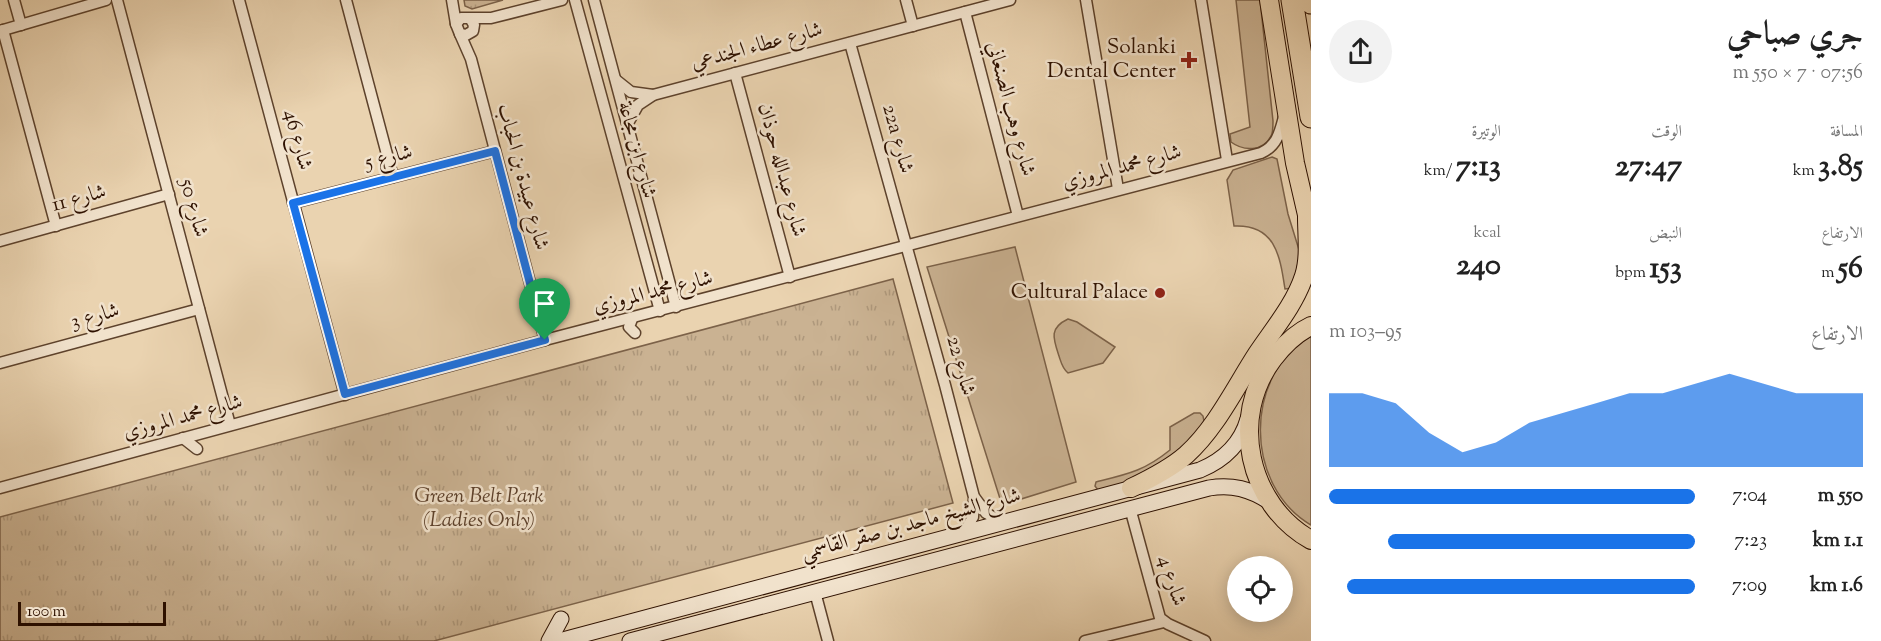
<!DOCTYPE html>
<html lang="ar">
<head>
<meta charset="utf-8">
<style>
	body { margin:0; font-family:"Sorts Mill Goudy",Amiri,serif; background:#f2f2f2; color:#222; direction:rtl; height:100vh; display:flex; flex-direction:column; font-size:22px; white-space:nowrap }
	* { box-sizing:border-box; margin:0 }
	p { font-size:20px; color:#767676 }
	.icon { flex:none; width:33px; height:33px; fill:none; stroke:currentColor; stroke-width:2; stroke-linecap:round; stroke-linejoin:round }
	.map { position:relative; flex:1; overflow:hidden; direction:ltr }
	.panel { display:flex; flex-direction:column; background:#fff; width:570px }
	.panel>* { flex:none }
	.controls { position:absolute; left:1227px; top:556px; display:grid; gap:12px }
	.controls a { display:grid; place-items:center; width:66px; height:66px; border-radius:50%; background:#fff; box-shadow:0 3px 15px #0003; font-size:30px }
	.scale { position:absolute; left:18px; bottom:15px; width:148px; box-sizing:border-box; padding-left:6px; border:3px solid #2e1100; border-top:0; font-size:16px; line-height:21px; white-space:nowrap; color:#2e1100; -webkit-text-stroke:4px #f1e2cc; paint-order:stroke }
	.pin { position:absolute; display:grid; place-items:center; width:51px; height:51px; color:#fff; margin:-62px -26px; border-radius:50% 50% 50% 0; rotate:-45deg; box-shadow:0 0 6px #0007 }
	.pin .icon { rotate:45deg }
	.round { display:grid; place-items:center; flex:none; width:63px; height:63px; border-radius:32px; background:#f2f2f2 }
	.headline { display:flex; align-items:center; justify-content:space-between; height:102px; padding:0 18px }
	h1 { font-size:33px; font-weight:800; line-height:45px }
	.metrics { display:grid; grid-template-columns:repeat(3,1fr); gap:9px; height:102px; padding:6px 18px }
	.metrics div { display:grid; align-content:center }
	.metrics b { font-size:30px; font-weight:800 }
	.metrics small { font-size:16px; font-weight:400 }
	.metrics p { font-size:16px }
	.chart { height:168px; padding:12px 18px }
	.chart p { display:flex; justify-content:space-between }
	.chart svg { width:100%; height:108px; margin-top:6px; fill:#1a73e8; opacity:.7 }
	ul { padding:0 18px; list-style:none; font-size:20px }
	li { display:grid; grid-template-columns:96px 72px 1fr; align-items:center; height:45px }
	li i { height:15px; border-radius:8px; background:#1a73e8 }
	main { display:flex; flex:1; min-height:0 }
	.map>svg:first-child { display:block }
	.green { fill:#cab292; stroke:#7c6249; stroke-width:1.5 }
	.park { fill:url(#park-tufts); stroke:#7c6249; stroke-width:1.5 }
	.lines { fill:none; stroke-linecap:round; stroke-linejoin:round }
	.street-casing { stroke:#5d422c; stroke-width:13 }
	.secondary-casing { stroke:#2e1100; stroke-width:17 }
	.primary-casing { stroke:#2e1100; stroke-width:20 }
	.highway-casing { stroke:#2e1100; stroke-width:23 }
	.street { stroke:#f1e2cc; stroke-width:10 }
	.secondary { stroke:#f1e2cc; stroke-width:15 }
	.primary { stroke:#ead3b0; stroke-width:18 }
	.highway { stroke:#ead3b0; stroke-width:21 }
	.route-casing { stroke:#fff; stroke-width:12 }
	.route { stroke:#1a73e8; stroke-width:8 }
	.poi-dot { fill:#8f2418; stroke:#f1e2cc; stroke-width:2 }
	.labels { text-anchor:middle; dominant-baseline:central; stroke-width:5; stroke-linejoin:round; paint-order:stroke }
	.street-label { font-size:21px; fill:#2e1100; stroke:#f1e2cc }
	.poi-label { font-size:21px; fill:#2e1100; stroke:#f1e2cc; text-anchor:end }
	.park-label { font-size:21px; font-style:italic; fill:#5d412c; stroke:#f1e2cc }
</style>
</head>
<body>
<main>
<section class="panel">
<div class="headline"><div><h1>جري صباحي</h1><p>07:56 · 7 × 550 m</p></div><a class="round"><svg class="icon" aria-label="share" viewBox="0 0 24 24"><path d="M12 15V3M7 8l5-5 5 5M5 13v7h14v-7"/></svg></a></div>
<div class="metrics">
<div><p>المسافة</p><b>3.85<small> km</small></b></div>
<div><p>الوقت</p><b>27:47</b></div>
<div><p>الوتيرة</p><b>7:13<small> /km</small></b></div>
</div>
<div class="metrics">
<div><p>الارتفاع</p><b>56<small> m</small></b></div>
<div><p>النبض</p><b>153<small> bpm</small></b></div>
<div><p>kcal</p><b>240</b></div>
</div>
<div class="chart"><p><span>الارتفاع</span>95–103 m</p>
<svg viewBox="0 0 160 44" preserveAspectRatio="none"><path d="M0 44V14L10 14L20 18L30 30L40 38L50 34L60 26L70 22L80 18L90 14L100 14L110 10L120 6L130 10L140 14L150 14L160 14V44z"/></svg>
</div>
<ul>
<li><b>550 m</b>7:04<i style="width:100%"></i></li>
<li><b>1.1 km</b>7:23<i style="width:84%"></i></li>
<li><b>1.6 km</b>7:09<i style="width:95%"></i></li>
</ul>
</section>
<div class="map">
<svg width="1311" height="641" viewBox="0 0 1311 641">
	<defs>
		<pattern id="park-tufts" width="24" height="20" patternUnits="userSpaceOnUse" patternTransform="scale(1.5)"><rect width="24" height="20" fill="#cab292"/><path d="M3 7l-1-3M5 7V3M7 7l1-3M15 17l-1-3M17 17v-4M19 17l1-3" fill="none" stroke="#ae987c"/></pattern>
	</defs>
	<rect width="100%" height="100%" fill="#ead3b0"/>
	<filter id="stains"><feTurbulence type="fractalNoise" baseFrequency=".00333" numOctaves="4"/><feColorMatrix values="0 0 0 0 .2 0 0 0 0 .09 0 0 0 0 .02 0 0 0 .5 -.17"/></filter>
	<radialGradient id="worn" r=".72"><stop offset=".6" stop-color="#630" stop-opacity="0"/><stop offset="1" stop-color="#630" stop-opacity=".3"/></radialGradient>
	<!-- green -->
	<g class="green">
		<path d="M1236,0H1260L1273,121C1273,126 1273,133 1271,136C1263,152 1243,151 1231,142L1230,134L1250,127Z"/>
		<path d="M1272,157L1277,159L1288,214L1300,253L1293,288L1285,289C1280,257 1276,224 1234,226L1227,180L1233,170Z"/>
		<polygon points="1015,247 1076,482 1002,505 927,267"/>
		<path d="M1068,319L1077,322L1115,347L1103,363L1068,373C1062,368 1061,362 1059,356C1053,338 1049,328 1068,319Z"/>
		<path d="M1311,336V525C1244,486 1243,375 1311,336Z"/>
		<path d="M1194,413H1200L1203,416L1205,426L1178,455L1135,481L1098,490L1095,486L1096,482C1128,474 1144,471 1170,450V427Z"/>
	</g>
	<!-- park -->
	<g class="park">
		<polygon points="464,0 503,0 472,9 465,6"/>
		<polygon points="893,279 953,503 434,641 0,641 0,517"/>
	</g>
	<g class="lines">
		<defs>
			<g id="street">
				<polyline points="14,0 21,25"/>
				<polyline points="117,0 230,425"/>
				<polyline points="239,0 345,395"/>
				<polyline points="346,0 393,177"/>
				<polyline points="452,0 456,24"/>
				<polyline points="575,0 660,311"/>
				<polyline points="594,0 676,307"/>
				<polyline points="906,0 913,26"/>
				<polyline points="1086,0 1118,189"/>
				<polyline points="1201,0 1227,160"/>
				<polyline points="965,12 1018,216"/>
				<polyline points="470,18 474,25 473,31 466,35 460,34 456,24 461,18 491,18 562,0"/>
				<polyline points="3,30 56,226"/>
				<polyline points="0,31 106,0"/>
				<polyline points="460,34 471,59 545,340"/>
				<polyline points="850,43 945,385 974,497 973,517 963,534"/>
				<polyline points="735,73 790,277"/>
				<polyline points="616,80 631,92 653,95"/>
				<polyline points="628,123 638,105 653,95 1010,0"/>
				<polyline points="293,203 495,151"/>
				<polyline points="0,241 169,194"/>
				<polyline points="632,319 629,327 635,333"/>
				<polyline points="0,363 199,309"/>
				<polyline points="183,438 197,449"/>
				<path d="M0,488L545,340L1261,153C1277,146 1280,132 1284,117"/>
				<polyline points="975,498 986,513 1003,523"/>
				<polyline points="1130,508 1160,618 1168,624 1205,641"/>
				<polyline points="815,592 828,641"/>
				<polyline points="1085,641 1164,622"/>
			</g>
			<g id="secondary">
				<polyline points="549,641 561,619"/>
				<path d="M559,641L1200,470C1224,460 1241,444 1248,419"/>
				<path d="M630,641L1209,488C1232,484 1250,489 1270,502"/>
			</g>
			<g id="primary">
				<polyline points="1269,0 1295,163 1310,228"/>
				<path d="M1311,326C1296,333 1283,346 1273,359C1229,417 1248,505 1311,540"/>
				<path d="M1131,488C1150,479 1170,469 1186,455C1216,428 1235,388 1257,354C1273,330 1295,304 1304,276C1310,258 1307,236 1307,217"/>
			</g>
			<g id="highway">
				<polyline points="1292,0 1311,117"/>
				<polyline points="1311,0 1311,3"/>
			</g>
		</defs>
		<!-- street casing -->
		<use href="#street" class="street-casing"/>
		<!-- secondary casing -->
		<use href="#secondary" class="secondary-casing"/>
		<!-- primary casing -->
		<use href="#primary" class="primary-casing"/>
		<!-- highway casing -->
		<use href="#highway" class="highway-casing"/>
		<!-- street -->
		<use href="#street" class="street"/>
		<!-- secondary -->
		<use href="#secondary" class="secondary"/>
		<!-- primary -->
		<use href="#primary" class="primary"/>
		<!-- highway -->
		<use href="#highway" class="highway"/>
	</g>
	<g class="lines">
		<defs>
			<polygon id="route" points="495,151 545,340 345,394 293,203"/>
		</defs>
		<!-- route casing -->
		<use href="#route" class="route-casing"/>
		<!-- route -->
		<use href="#route" class="route"/>
	</g>
	<!-- markers -->
	<g class="poi-dot">
		<path d="M1186 51h6v6h6v6h-6v6h-6v-6h-6v-6h6z"/>
		<circle cx="1160" cy="293" r="6"/>
	</g>
	<g class="labels">
		<!-- street labels -->
		<g class="street-label">
			<text transform="translate(757 47) rotate(-15)">شارع عطاء الجندعي</text>
			<text transform="translate(1010 109) rotate(75)">شارع وهب الصنعاني</text>
			<text transform="translate(897 139) rotate(75)">22a شارع</text>
			<text transform="translate(297 140) rotate(75)">شارع 46</text>
			<text transform="translate(636 150) rotate(75)">شارع ابن مجاعة</text>
			<text transform="translate(389 158) rotate(-14)">شارع 5</text>
			<text transform="translate(1122 168) rotate(-15)">شارع محمد المروزي</text>
			<text transform="translate(781 170) rotate(75)">شارع عبدالله حوذان</text>
			<text transform="translate(522 177) rotate(75)">شارع عبيدة بن الحباب</text>
			<text transform="translate(79 199) rotate(-15)">شارع 11</text>
			<text transform="translate(193 208) rotate(75)">شارع 50</text>
			<text transform="translate(653 293) rotate(-14)">شارع محمد المروزي</text>
			<text transform="translate(95 317) rotate(-15)">شارع 3</text>
			<text transform="translate(960 366) rotate(75)">شارع 22</text>
			<text transform="translate(183 418) rotate(-15)">شارع محمد المروزي</text>
			<text transform="translate(911 525) rotate(-15)">شارع الشيخ ماجد بن صقر القاسمي</text>
			<text transform="translate(1171 581) rotate(72)">شارع 4</text>
		</g>
		<!-- poi labels -->
		<g class="poi-label">
			<text x="1176" y="48">Solanki<tspan x="1176" dy="24">Dental Center</tspan></text>
			<text x="1148" y="293">Cultural Palace</text>
		</g>
		<!-- park labels -->
		<g class="park-label">
			<text x="479" y="497">Green Belt Park<tspan x="479" dy="24">(Ladies Only)</tspan></text>
		</g>
	</g>
	<rect width="100%" height="100%" filter="url(#stains)"/>
	<rect width="100%" height="100%" fill="url(#worn)"/>
</svg>
<div class="controls">
<a><svg class="icon" aria-label="locate" viewBox="0 0 24 24"><circle cx="12" cy="12" r="6"/><path d="M12 2v4M12 18v4M2 12h4M18 12h4"/></svg></a>
</div>
<div class="scale">100 m</div>
<div class="pin" style="left:545px;top:340px;background:#1e9e55"><svg class="icon" aria-label="arrive" viewBox="0 0 24 24"><path d="M6 21V4h12l-3 4 3 4H6"/></svg></div>
</div>
</main>
</body>
</html>
